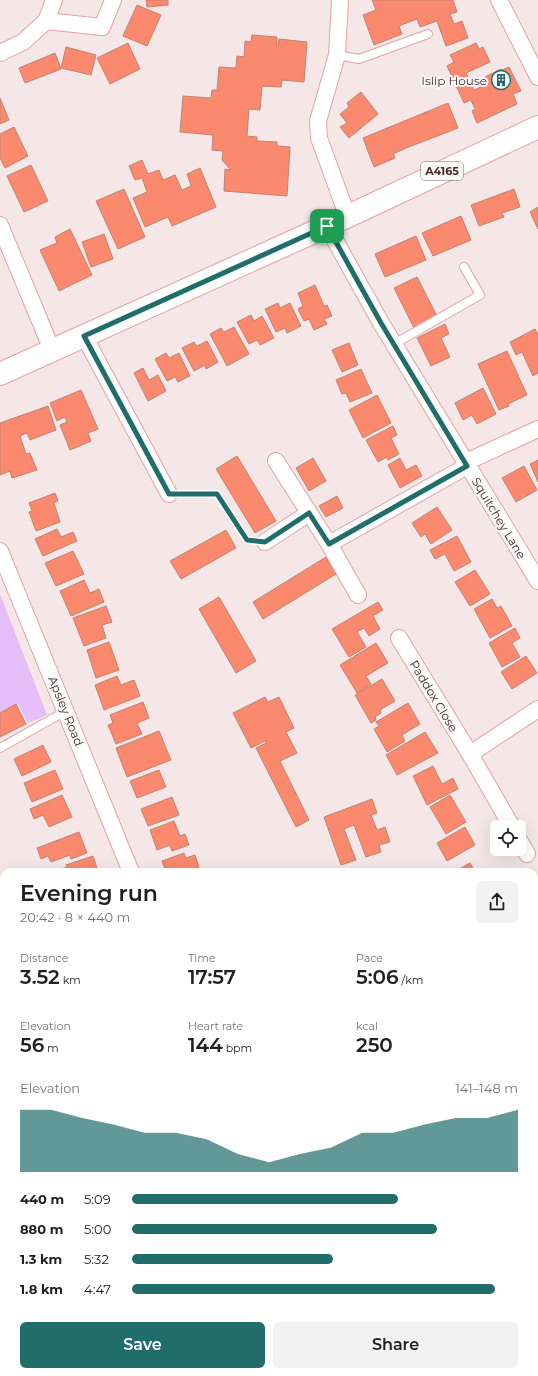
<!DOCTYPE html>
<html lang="en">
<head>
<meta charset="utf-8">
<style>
	body { margin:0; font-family:Montserrat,sans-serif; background:#f2f2f2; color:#202124; height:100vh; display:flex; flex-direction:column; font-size:15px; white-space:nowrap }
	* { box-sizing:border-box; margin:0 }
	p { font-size:13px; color:#757577 }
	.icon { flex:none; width:22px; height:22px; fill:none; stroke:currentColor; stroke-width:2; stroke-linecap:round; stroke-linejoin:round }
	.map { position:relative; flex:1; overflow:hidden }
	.panel { position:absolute; left:0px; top:868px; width:538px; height:508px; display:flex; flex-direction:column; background:#fff; border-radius:12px 12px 0 0; box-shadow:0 4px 16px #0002 }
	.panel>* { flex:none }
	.buttons { position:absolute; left:490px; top:820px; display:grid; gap:8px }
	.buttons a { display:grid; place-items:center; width:36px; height:36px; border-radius:6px; background:#fff; box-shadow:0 4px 16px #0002; font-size:20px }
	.pin { position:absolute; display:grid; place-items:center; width:34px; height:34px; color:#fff; margin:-17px; border-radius:8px; box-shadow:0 2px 6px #0006 }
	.round { display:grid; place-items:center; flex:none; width:42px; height:42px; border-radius:6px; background:#f2f2f2 }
	.headline { display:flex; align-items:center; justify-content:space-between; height:68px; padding:0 20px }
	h1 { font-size:22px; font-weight:600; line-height:30px }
	.stats { display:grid; grid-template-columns:repeat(3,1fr); gap:6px; height:68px; padding:4px 20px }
	.stats div { display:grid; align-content:center }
	.stats b { font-size:20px; font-weight:600 }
	.stats small { font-size:11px; font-weight:400 }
	.stats p { font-size:11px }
	.chart { height:112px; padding:8px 20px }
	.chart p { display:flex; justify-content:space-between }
	.chart svg { width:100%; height:72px; margin-top:4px; fill:#216d6c; opacity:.7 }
	.primary-button { display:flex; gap:8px; margin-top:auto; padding:8px 20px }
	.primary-button a { flex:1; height:46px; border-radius:6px; background:#216d6c; color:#fff; font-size:16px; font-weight:600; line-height:46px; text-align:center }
	.primary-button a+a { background:#f2f2f2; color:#202124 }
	ul { padding:0 20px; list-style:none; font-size:13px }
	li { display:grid; grid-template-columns:64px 48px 1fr; align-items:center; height:30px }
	li i { height:10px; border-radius:5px; background:#216d6c }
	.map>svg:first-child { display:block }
	.green { fill:#e5bef7 }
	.building { fill:#fa896d; stroke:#c18373 }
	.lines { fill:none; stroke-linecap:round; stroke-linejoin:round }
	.service-casing { stroke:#e5a2a6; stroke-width:10 }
	.minor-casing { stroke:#e5a2a6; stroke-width:18 }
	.primary-casing { stroke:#e5a2a6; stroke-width:24 }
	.path { stroke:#a69293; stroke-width:2.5; stroke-dasharray:2 3; stroke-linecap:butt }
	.service { stroke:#fff; stroke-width:8 }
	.minor { stroke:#fff; stroke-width:16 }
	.primary { stroke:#fff; stroke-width:22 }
	.route-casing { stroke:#fff; stroke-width:8 }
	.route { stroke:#216d6c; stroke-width:5 }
	.labels { text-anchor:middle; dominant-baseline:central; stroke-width:4; stroke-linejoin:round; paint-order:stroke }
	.shield { fill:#f8f8f8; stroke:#7b686a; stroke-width:1 }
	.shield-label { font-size:11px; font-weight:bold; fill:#462b2d }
	.poi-label { font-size:12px; fill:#462b2d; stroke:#f8f8f8; text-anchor:end }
	.street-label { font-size:12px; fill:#462b2d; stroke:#f8f8f8 }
</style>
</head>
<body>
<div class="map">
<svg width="538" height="1376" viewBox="0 0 538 1376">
	<rect width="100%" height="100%" fill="#f5e7e7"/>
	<!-- green -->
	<polygon class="green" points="0,594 47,715 28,723 18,704 0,713"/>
	<!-- building -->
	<g class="building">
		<polygon points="146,0 168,0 168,5 147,7"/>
		<polygon points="372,0 453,0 457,12 450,14 454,24 462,21 468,38 446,46 437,21 420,27 417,19 399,26 402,34 374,45 363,15 376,10"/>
		<polygon points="137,5 161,15 147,46 123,36"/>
		<polygon points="252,35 277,37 277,46 278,46 279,39 307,42 304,82 282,80 281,87 262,86 260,110 249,109 247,136 257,137 257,141 277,142 277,146 290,147 287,196 224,191 225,169 231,170 222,160 223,151 212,150 213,135 180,132 183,96 211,98 212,90 217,90 219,67 236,68 237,56 244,57 245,41 251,42"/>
		<polygon points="128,43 140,69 110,84 97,58"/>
		<polygon points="476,43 479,49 483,47 490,62 466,73 474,90 488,84 485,77 501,69 502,70 509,67 521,91 513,94 517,104 477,123 472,111 475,109 471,100 464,103 447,66 454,62 450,55"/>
		<polygon points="66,47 96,55 91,75 61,68"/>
		<polygon points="55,53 61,69 25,83 19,68"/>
		<polygon points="361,92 378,114 349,138 340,127 347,123 340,114 349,107 347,103"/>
		<polygon points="0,98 9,120 0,124"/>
		<polygon points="448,103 458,128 406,148 393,154 395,158 374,167 363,138"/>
		<polygon points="14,127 28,156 5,168 0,158 0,134"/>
		<polygon points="142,160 148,174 159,170 163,180 175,175 182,190 191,186 187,174 200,168 216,207 172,226 168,217 145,227 133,198 147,192 142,178 135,180 129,166"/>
		<polygon points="31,165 48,201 24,212 7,176"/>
		<polygon points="124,189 145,237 118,249 96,201"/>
		<polygon points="514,189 520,207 502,213 504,217 479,226 471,205"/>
		<polygon points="538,207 538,229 530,212"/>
		<polygon points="461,216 471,240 433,256 422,233"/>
		<polygon points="70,229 92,275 59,291 40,250 57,243 55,237"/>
		<polygon points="104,234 113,259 91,267 82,242"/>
		<polygon points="416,236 426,260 385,277 375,254"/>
		<polygon points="417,277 437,316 414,328 394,288"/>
		<polygon points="315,285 324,306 327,305 332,316 324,319 327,324 314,330 309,319 304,321 298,309 303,306 298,293"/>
		<polygon points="278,303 280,308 290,303 301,326 287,333 285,328 276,332 265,309"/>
		<polygon points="251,315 254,321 262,316 274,338 260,345 257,340 249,344 237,322"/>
		<polygon points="445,324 449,334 441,338 450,357 431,366 417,338"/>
		<polygon points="234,327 249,354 227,366 210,334 221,328 224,332"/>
		<polygon points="535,329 538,335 538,373 533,376 522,352 516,355 510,342"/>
		<polygon points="207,341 218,362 206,369 205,365 194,371 182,348 194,342 197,346"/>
		<polygon points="349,343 358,365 342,372 332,350"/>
		<polygon points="507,351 527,395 508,404 509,406 499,410 478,364"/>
		<polygon points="166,353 169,358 179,353 190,376 178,382 175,377 167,381 155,359"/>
		<polygon points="143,368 149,380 158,375 166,391 148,401 134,373"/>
		<polygon points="361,369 372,393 350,402 346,393 342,394 336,380"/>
		<polygon points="483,388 496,414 477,424 472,415 463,420 455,403"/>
		<polygon points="81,390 98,429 88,433 91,441 70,450 60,425 67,422 65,417 57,421 50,403"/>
		<polygon points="377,395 391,423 363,438 349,410"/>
		<polygon points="48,406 56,430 30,440 27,433 20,436 26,454 30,453 37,470 12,478 10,471 0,475 0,423"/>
		<polygon points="393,426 397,435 391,438 399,454 388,460 387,457 378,462 366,440"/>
		<polygon points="237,456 276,521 255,533 216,469"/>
		<polygon points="313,458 326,481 309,491 296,468"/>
		<polygon points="400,458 406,470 416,465 422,476 400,488 388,465"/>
		<polygon points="538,460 538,482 530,464"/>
		<polygon points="524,466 537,490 516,502 502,478"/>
		<polygon points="55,493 58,501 54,503 60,522 36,531 29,512 32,511 29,503"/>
		<polygon points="337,496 343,508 326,517 319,506"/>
		<polygon points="437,507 452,530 431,544 425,534 421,537 412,523"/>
		<polygon points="57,529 61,537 73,532 77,541 43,556 35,539"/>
		<polygon points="226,530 236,548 181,579 170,561"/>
		<polygon points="457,536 471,562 454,571 445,554 435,559 430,550"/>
		<polygon points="73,551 84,574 56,586 45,563"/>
		<polygon points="326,557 336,574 263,619 253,602"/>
		<polygon points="475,570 490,594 470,606 455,582"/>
		<polygon points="84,580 90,593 99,589 104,602 71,616 60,591"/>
		<polygon points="219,597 256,661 236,673 199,609"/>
		<polygon points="492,599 497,608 501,606 512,626 490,638 474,609"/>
		<polygon points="378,602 383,610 373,616 380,629 369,636 364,628 357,632 366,647 349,657 332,629"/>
		<polygon points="106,606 112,622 102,625 106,638 84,646 73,618"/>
		<polygon points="515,628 520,638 512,643 520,657 502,667 489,643"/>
		<polygon points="109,642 119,670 96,678 87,650"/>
		<polygon points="376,643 388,663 366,676 371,684 357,693 340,665"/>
		<polygon points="526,656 537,673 512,689 501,672"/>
		<polygon points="117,676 121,685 134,680 140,696 104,710 95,685"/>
		<polygon points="382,679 395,701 380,710 381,713 375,717 376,720 371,723 355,695"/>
		<polygon points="265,697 268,702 279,697 294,728 286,732 297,753 280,761 309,820 296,827 256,748 266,743 265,741 251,748 233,713"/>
		<polygon points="143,702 149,718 137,723 142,734 116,744 108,725 113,723 110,715"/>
		<polygon points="408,703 420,724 402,735 405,741 387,752 374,729 379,726 376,722"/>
		<polygon points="16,704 26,724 0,737 0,713"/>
		<polygon points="159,731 171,760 127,777 116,748"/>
		<polygon points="425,732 438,753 397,775 386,755"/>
		<polygon points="43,745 51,762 22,776 14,759"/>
		<polygon points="433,766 442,784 453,778 458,789 427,805 413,776"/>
		<polygon points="55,770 63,789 32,802 24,783"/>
		<polygon points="159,770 166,787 137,798 130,781"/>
		<polygon points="62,795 72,817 49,827 43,815 34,819 30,809"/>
		<polygon points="450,795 466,822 446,834 430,807"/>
		<polygon points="172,797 179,815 148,826 141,809"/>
		<polygon points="372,799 377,813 371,815 377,830 385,827 390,842 379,845 381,852 366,857 354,825 344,829 356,860 341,865 324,817"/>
		<polygon points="174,821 180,836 185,834 189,845 172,851 170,845 157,850 150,830"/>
		<polygon points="465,827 475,845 447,861 437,843"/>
		<polygon points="79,832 87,853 71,859 70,855 51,862 48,856 41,859 37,848"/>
		<polygon points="184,853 186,858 195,855 199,867 183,872 166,872 162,861"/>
		<polygon points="93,856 97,868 95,869 97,872 62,872 61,869 67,867 66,865"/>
		<polygon points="470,863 475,872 454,872"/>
		<polygon points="538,910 538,927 534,919 534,913"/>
		<polygon points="534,936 535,938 538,936 537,966 534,959"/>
		<polygon points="535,1032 538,1037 537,1077 534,1072"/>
		<polygon points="536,1149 538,1152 538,1159 534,1161 534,1151"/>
		<polygon points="4,1160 4,1206 0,1207 0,1162"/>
		<polygon points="538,1289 538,1322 534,1325 534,1292"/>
		<polygon points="155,1372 167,1372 164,1376 153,1376"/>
		<polygon points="167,1372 179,1372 176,1376 164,1376"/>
		<polygon points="295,1372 316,1372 311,1376 298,1376"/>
		<polygon points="442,1372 480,1372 476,1376 437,1376"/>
	</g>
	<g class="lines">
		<defs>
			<g id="service">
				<polyline points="337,55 359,59 428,34"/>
				<polyline points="394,344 480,295 464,267"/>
				<polyline points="0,748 66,711"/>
				<polyline points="0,1153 4,1151"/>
				<polyline points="0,1347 4,1343"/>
			</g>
			<g id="minor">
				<polyline points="340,0 337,55 318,121 319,138 347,215"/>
				<polyline points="499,0 538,77"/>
				<polyline points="46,21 102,27 113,0"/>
				<polyline points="0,53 23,42 46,21 54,0"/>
				<polyline points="0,225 52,350"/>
				<polyline points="327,226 381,323 538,581"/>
				<polyline points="84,336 169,494"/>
				<polyline points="276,461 329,544 358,595"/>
				<polyline points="466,462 538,429"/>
				<polyline points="265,542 309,513"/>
				<polyline points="329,544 467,466"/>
				<polyline points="0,551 131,872"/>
				<polyline points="399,638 470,754 512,827"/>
				<polyline points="470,754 538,709"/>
				<polyline points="519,840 527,854"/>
				<polyline points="534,1106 538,1111"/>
				<polyline points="0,1218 4,1216"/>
				<polyline points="0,1355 4,1355"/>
				<polyline points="126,1372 129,1376"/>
			</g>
			<g id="primary">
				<polyline points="0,374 327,226 538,127"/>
				<polyline points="534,1244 538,1241"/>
				<polyline points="380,1376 383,1372"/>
			</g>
		</defs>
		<!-- service casing -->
		<use href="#service" class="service-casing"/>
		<!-- minor casing -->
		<use href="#minor" class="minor-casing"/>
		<!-- primary casing -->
		<use href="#primary" class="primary-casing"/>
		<!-- path -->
		<g class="path">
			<polyline points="185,494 217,494 247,540 250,541"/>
			<polyline points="536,1174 538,1177"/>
			<polyline points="354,1376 357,1372"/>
		</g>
		<!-- service -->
		<use href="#service" class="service"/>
		<!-- minor -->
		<use href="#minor" class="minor"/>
		<!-- primary -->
		<use href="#primary" class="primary"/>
	</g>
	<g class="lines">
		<defs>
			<polygon id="route" points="327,226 381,323 467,466 329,544 309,513 265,542 247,540 217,494 169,494 84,336"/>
		</defs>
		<!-- route casing -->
		<use href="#route" class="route-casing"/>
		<!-- route -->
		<use href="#route" class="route"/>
	</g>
	<!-- icons -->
	<defs>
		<symbol id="building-ring" viewBox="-11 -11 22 22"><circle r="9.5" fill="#f8f8f8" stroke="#216d6c" stroke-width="1.5"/><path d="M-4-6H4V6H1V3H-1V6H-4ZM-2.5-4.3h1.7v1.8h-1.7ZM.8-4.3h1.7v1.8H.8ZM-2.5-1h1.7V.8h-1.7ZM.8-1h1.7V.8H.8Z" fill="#216d6c"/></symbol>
	</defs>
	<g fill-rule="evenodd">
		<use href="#building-ring" x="490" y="69" width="22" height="22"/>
	</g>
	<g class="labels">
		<!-- shield labels -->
		<rect class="shield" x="421" y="162" width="42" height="18" rx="3"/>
		<g class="shield-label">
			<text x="442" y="171">A4165</text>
		</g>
		<!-- poi labels -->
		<g class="poi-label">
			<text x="487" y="80">Islip House</text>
		</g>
		<!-- street labels -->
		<g class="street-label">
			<text transform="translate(499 518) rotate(59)">Squitchey Lane</text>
			<text transform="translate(434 696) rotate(59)">Paddox Close</text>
			<text transform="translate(66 711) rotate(68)">Apsley Road</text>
		</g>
	</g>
</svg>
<div class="buttons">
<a><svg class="icon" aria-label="locate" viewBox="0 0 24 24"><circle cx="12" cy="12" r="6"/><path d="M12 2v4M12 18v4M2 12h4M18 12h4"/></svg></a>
</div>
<div class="pin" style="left:327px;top:226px;background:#1e9e55"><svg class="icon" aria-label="arrive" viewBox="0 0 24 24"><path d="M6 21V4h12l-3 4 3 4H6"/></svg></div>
<section class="panel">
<div class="headline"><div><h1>Evening run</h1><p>20:42 · 8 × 440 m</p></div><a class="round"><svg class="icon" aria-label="share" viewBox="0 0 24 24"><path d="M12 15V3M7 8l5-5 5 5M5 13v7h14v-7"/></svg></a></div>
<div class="stats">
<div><p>Distance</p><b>3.52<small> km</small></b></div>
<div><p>Time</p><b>17:57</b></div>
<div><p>Pace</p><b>5:06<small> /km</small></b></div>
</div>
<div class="stats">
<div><p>Elevation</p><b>56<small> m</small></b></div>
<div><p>Heart rate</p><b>144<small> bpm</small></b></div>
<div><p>kcal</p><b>250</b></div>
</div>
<div class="chart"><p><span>Elevation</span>141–148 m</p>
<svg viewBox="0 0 160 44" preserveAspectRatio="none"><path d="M0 44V6L10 6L20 11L30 15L40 20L50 20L60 24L70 33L80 38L90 33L100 29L110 20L120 20L130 15L140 11L150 11L160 6V44z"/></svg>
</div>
<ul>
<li><b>440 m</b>5:09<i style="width:69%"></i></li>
<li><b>880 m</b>5:00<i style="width:79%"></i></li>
<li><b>1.3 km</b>5:32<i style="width:52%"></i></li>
<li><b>1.8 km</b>4:47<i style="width:94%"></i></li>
</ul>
<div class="primary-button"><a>Save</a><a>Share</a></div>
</section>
</div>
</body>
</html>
